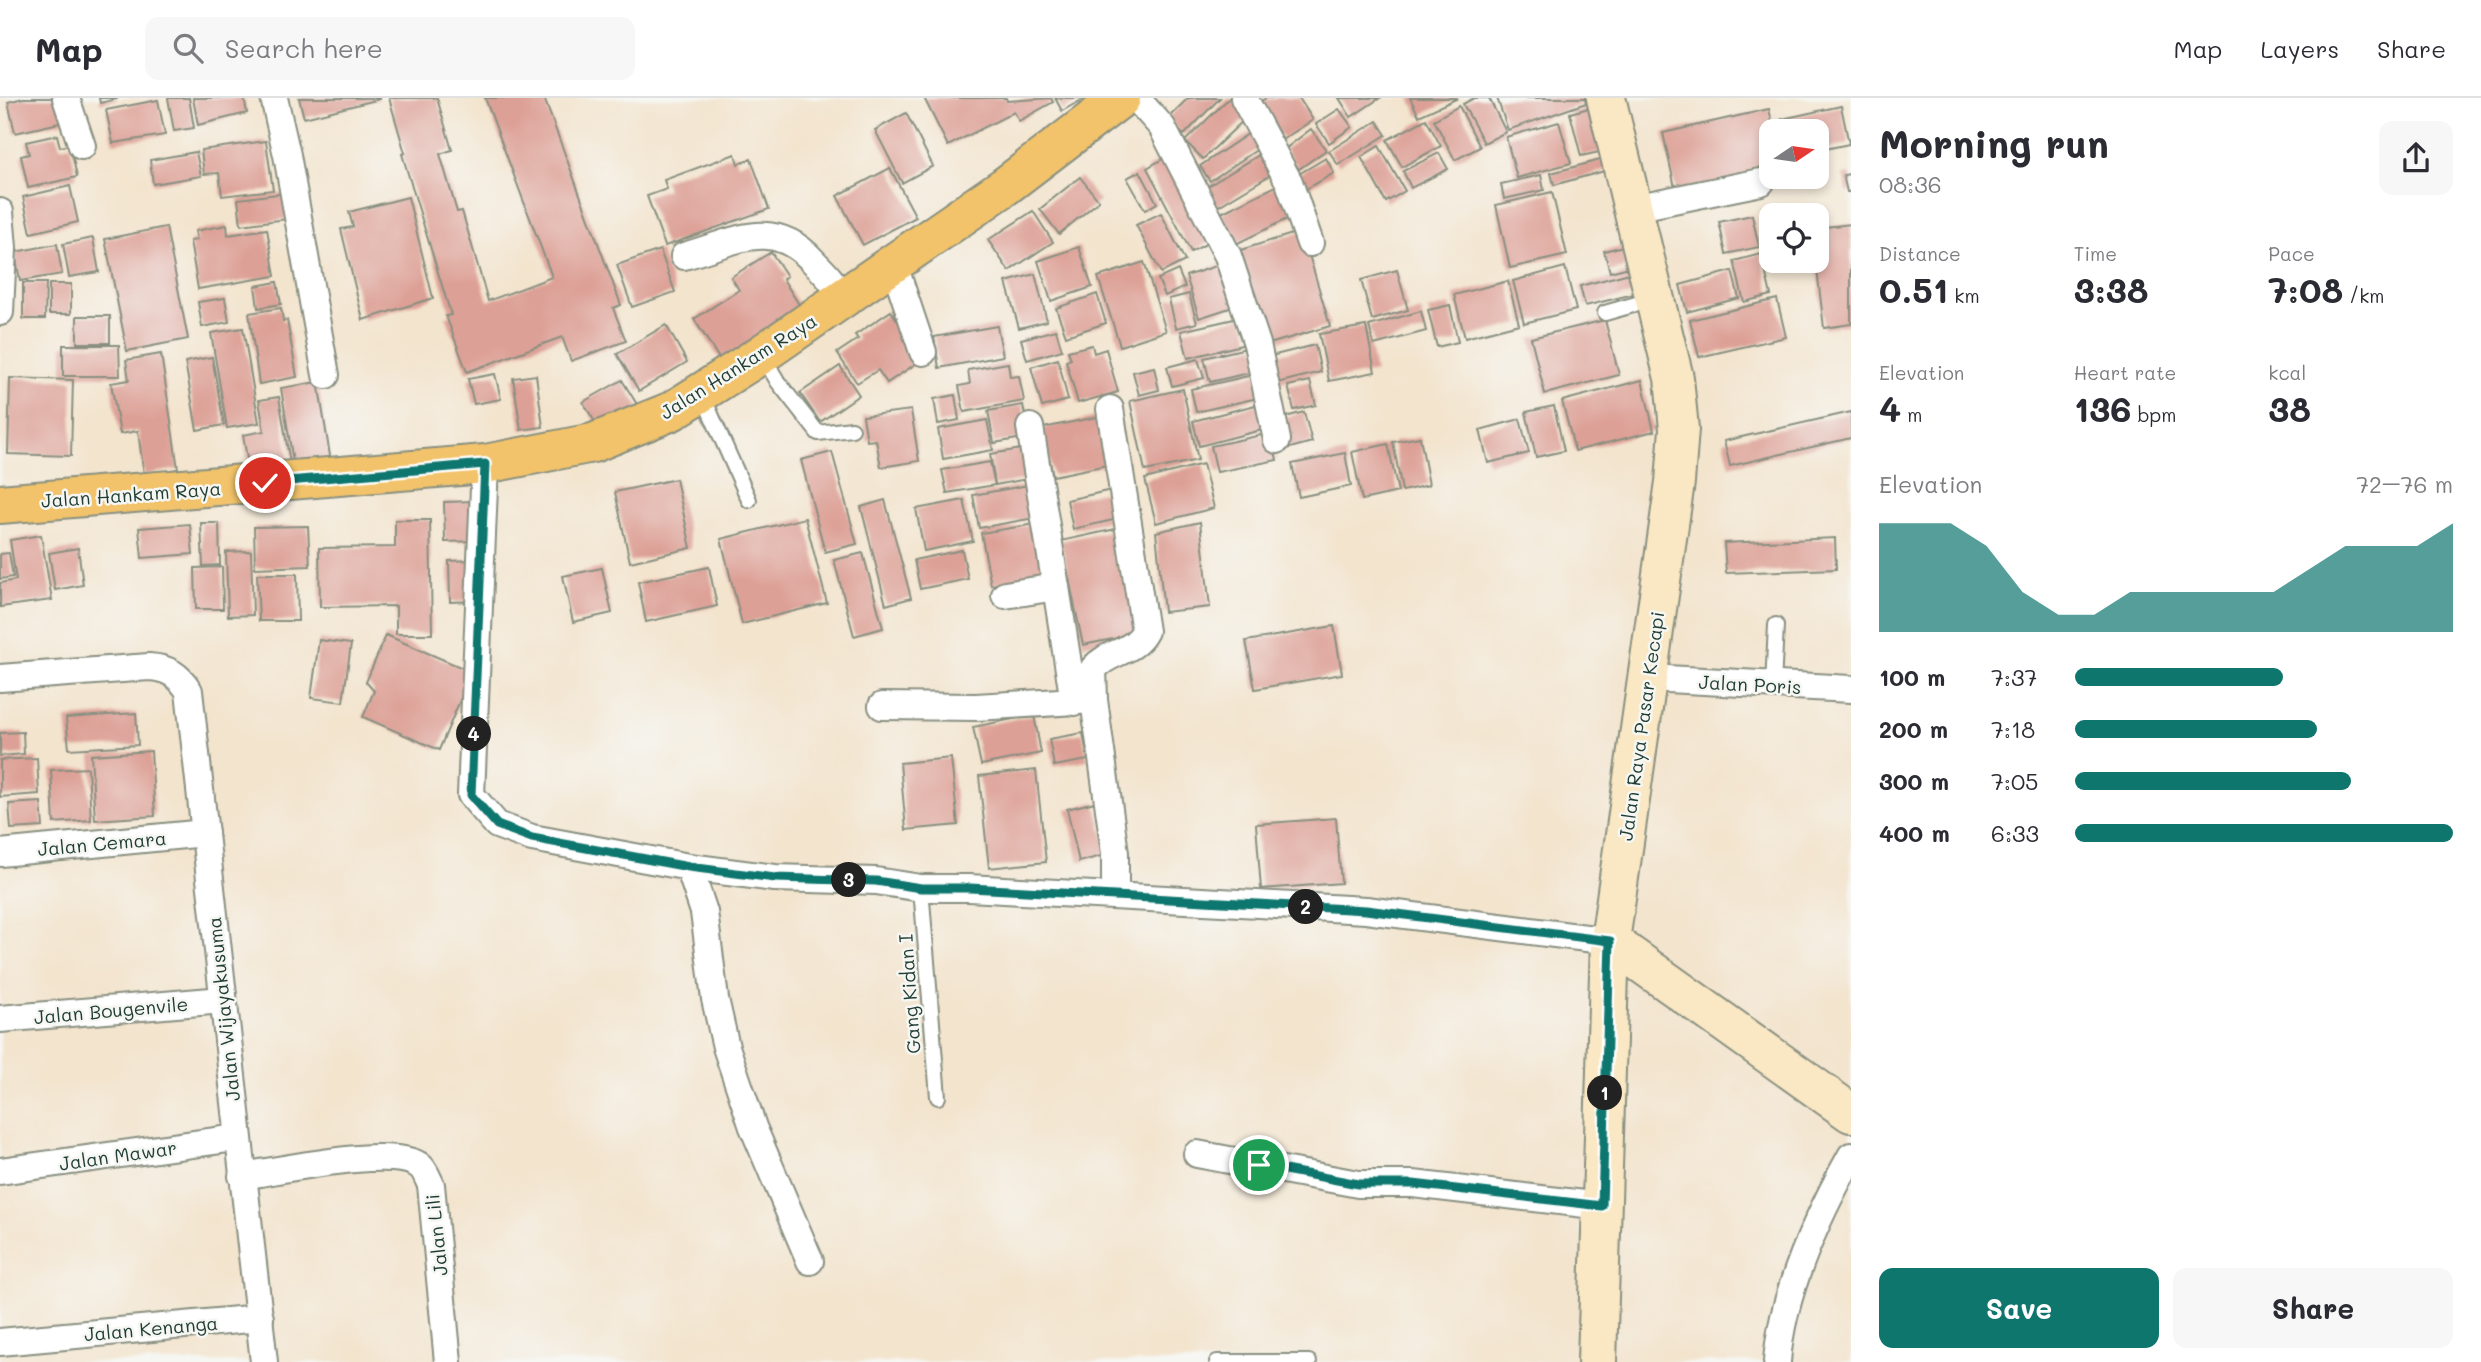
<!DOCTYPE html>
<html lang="en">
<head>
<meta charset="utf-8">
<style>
	body { margin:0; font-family:Mali,sans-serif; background:#f7f7f7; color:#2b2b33; height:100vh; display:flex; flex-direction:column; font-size:26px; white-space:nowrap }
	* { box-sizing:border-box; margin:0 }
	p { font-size:23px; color:#7c7c81 }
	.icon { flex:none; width:38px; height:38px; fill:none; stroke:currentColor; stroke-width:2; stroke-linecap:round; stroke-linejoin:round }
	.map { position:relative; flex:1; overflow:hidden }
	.side { display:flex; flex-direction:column; background:#fff; width:630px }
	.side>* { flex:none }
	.needle { width:46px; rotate:77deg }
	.buttons { position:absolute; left:1759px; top:21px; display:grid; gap:14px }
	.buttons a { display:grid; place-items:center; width:70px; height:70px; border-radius:14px; background:#fff; box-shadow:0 4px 10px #0003; font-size:35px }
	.pin { position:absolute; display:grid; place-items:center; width:60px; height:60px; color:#fff; margin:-30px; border:4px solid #fff; border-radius:50%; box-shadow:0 2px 7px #0007 }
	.km { position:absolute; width:35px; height:35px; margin:-18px; border-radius:50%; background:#222; color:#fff; font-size:19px; line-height:35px; text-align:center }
	.round { display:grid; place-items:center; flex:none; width:74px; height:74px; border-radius:14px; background:#f7f7f7 }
	.summary { display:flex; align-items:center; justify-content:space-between; height:119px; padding:0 28px }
	h1 { font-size:38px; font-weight:700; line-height:52px }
	.metrics { display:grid; grid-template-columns:repeat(3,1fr); gap:10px; height:119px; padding:7px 28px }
	.metrics div { display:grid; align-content:center }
	.metrics b { font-size:35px; font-weight:700 }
	.metrics small { font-size:19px; font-weight:400 }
	.metrics p { font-size:19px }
	.chart { height:196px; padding:14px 28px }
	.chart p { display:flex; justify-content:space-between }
	.chart svg { width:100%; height:126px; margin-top:7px; fill:#0f766e; opacity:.7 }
	.action { display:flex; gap:14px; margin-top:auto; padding:14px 28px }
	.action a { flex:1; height:80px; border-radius:14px; background:#0f766e; color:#fff; font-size:28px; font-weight:700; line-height:80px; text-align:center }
	.action a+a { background:#f7f7f7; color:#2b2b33 }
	ul { padding:0 28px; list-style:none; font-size:23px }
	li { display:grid; grid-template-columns:112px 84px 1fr; align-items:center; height:52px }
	li i { height:18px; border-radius:9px; background:#0f766e }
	header { display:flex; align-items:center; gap:42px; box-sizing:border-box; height:98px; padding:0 35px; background:#fff; border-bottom:2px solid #e1e1e2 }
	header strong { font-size:33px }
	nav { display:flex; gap:38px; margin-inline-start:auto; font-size:24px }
	.search { width:490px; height:63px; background:#f7f7f7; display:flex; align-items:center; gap:18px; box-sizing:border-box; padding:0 24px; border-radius:14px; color:#7c7c81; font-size:26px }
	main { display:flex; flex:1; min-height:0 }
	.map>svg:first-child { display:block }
	.building { fill:#dda096 }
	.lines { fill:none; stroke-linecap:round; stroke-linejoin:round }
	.lane-casing { stroke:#899081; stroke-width:18 }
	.street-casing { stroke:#899081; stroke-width:30 }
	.secondary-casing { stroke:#899081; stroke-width:42 }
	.primary-casing { stroke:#899081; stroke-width:42 }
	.lane { stroke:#fff; stroke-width:14 }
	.street { stroke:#fff; stroke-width:26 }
	.secondary { stroke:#fae7c3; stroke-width:38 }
	.primary { stroke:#f2c36a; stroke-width:38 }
	.route-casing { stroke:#fff; stroke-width:14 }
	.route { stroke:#0f766e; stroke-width:9 }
	.labels { text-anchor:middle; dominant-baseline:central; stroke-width:5; stroke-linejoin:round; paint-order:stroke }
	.street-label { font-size:19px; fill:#1f3d34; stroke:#f6f6f2 }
</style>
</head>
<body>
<header>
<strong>Map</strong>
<div class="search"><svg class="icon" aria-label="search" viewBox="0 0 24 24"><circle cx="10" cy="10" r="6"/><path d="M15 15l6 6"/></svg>Search here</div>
<nav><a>Map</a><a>Layers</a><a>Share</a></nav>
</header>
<main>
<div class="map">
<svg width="1851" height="1264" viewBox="0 0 1851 1264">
	<rect width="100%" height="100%" fill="#f6f6f2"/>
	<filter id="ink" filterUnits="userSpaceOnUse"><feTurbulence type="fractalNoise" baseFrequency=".0143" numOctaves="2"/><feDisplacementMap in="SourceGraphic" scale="14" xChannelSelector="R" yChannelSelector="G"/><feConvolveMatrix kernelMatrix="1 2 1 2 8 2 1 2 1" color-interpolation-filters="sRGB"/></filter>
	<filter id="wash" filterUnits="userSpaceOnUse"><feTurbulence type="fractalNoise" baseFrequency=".00686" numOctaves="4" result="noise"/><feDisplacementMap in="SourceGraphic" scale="28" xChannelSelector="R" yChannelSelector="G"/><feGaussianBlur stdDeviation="1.57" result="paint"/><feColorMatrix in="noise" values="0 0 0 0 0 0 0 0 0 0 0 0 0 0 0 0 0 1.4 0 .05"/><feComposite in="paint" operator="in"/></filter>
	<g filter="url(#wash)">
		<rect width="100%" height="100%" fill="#f3e4ce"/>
		<g id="blocks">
			<!-- building -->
			<g class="building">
				<polygon points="23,0 59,0 64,24 15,35 8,4"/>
				<polygon points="99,0 117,0 117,1 100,5"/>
				<polygon points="168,0 189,0 194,30 174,33"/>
				<polygon points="193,0 244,0 247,15 198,27"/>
				<polygon points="299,0 380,0 380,1 304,20"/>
				<polygon points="389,0 437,0 452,52 440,56 457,114 462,113 488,203 552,179 485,0 544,0 621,207 613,210 626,243 571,263 562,239 467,274 446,218 451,217 402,56 405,55"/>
				<polygon points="924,0 1006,0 1007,3 1051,0 1053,4 1019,23 1014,14 948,48"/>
				<polygon points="1055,0 1085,0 1062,13"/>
				<polygon points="1188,0 1220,0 1184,37 1167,21"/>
				<polygon points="1229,0 1249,17 1203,61 1185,43"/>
				<polygon points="1266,0 1299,0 1313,22 1283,41 1260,4"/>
				<polygon points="1339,0 1380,0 1351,19"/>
				<polygon points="1410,0 1458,0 1419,18"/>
				<polygon points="1474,0 1489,0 1506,34 1484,45 1463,6"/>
				<polygon points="1497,0 1585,0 1586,5 1508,32"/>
				<polygon points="158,2 165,37 113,45 106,12"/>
				<polygon points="1459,8 1480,49 1455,62 1434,22"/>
				<polygon points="1841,8 1849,46 1816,53 1816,33 1784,33 1782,21"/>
				<polygon points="1593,9 1604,53 1581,58 1570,15"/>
				<polygon points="1339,11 1352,29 1329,45 1316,26"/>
				<polygon points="1769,11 1774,33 1771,33 1771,73 1676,94 1663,35"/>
				<polygon points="906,15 933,68 902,85 875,32"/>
				<polygon points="1426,21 1441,48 1402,69 1387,42"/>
				<polygon points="1377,23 1386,37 1338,67 1329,53"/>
				<polygon points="1559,24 1571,65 1517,80 1506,39"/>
				<polygon points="1311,31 1326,52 1299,71 1285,51"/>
				<polygon points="1254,32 1264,47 1210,83 1200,68"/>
				<polygon points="57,37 60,49 70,47 77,79 28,90 21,58 29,56 26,44"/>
				<polygon points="266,43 273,92 222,98 219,75 204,76 201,52"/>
				<polygon points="1379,48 1405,93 1386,104 1361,59"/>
				<polygon points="1269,51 1280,71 1217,109 1205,90"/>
				<polygon points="196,54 201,78 153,86 150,62"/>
				<polygon points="1439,55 1448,71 1411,90 1403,73"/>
				<polygon points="735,56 738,66 751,61 769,111 665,148 647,98 667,91 664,82"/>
				<polygon points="1172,56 1217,140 1191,154 1147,70"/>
				<polygon points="1326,60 1334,75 1301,94 1292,80"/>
				<polygon points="1604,61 1608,72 1554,87 1551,75"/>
				<polygon points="890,70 916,119 863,147 837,98"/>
				<polygon points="1140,73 1157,105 1145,112 1127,80"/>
				<polygon points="1851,76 1851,94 1847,94 1843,77"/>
				<polygon points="1541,77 1544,92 1504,101 1501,86"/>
				<polygon points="1080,79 1099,103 1059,136 1040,111"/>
				<polygon points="1278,87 1293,118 1236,146 1221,115"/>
				<polygon points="70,88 78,124 31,135 23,99"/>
				<polygon points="1552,94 1567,157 1510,170 1496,107"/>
				<polygon points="285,95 288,121 241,127 238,101"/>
				<polygon points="408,99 433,200 363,222 341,131 353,129 349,114"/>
				<polygon points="1033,113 1053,144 1009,173 988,142"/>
				<polygon points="1161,115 1185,163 1161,175 1136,127"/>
				<polygon points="1752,117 1759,149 1726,156 1719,124"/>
				<polygon points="1851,126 1851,226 1824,230 1816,163 1816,130"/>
				<polygon points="227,127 228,137 267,131 275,178 198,191 190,143 197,142 195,133"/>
				<polygon points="166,129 188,241 127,253 105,141"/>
				<polygon points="1302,133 1330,228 1259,249 1231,155"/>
				<polygon points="93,140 99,174 69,179 63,146"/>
				<polygon points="1639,144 1644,165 1610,174 1604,153"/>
				<polygon points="57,146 62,176 20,183 15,154"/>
				<polygon points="1079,149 1092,189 1051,203 1038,163"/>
				<polygon points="660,152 675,194 632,209 617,167"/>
				<polygon points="771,154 787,178 783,181 803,213 722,265 694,221 739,192 731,179"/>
				<polygon points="1761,156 1771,197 1744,204 1734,163"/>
				<polygon points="1144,164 1166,233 1120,248 1098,179"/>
				<polygon points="1228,164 1242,206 1199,220 1186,178"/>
				<polygon points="1565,169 1576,212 1524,225 1513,183"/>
				<polygon points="1178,172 1185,189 1165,198 1158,181"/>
				<polygon points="1397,172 1408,212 1372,222 1361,182"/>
				<polygon points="1641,172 1646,193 1585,208 1580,188"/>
				<polygon points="1732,173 1739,200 1687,214 1680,187"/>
				<polygon points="1035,176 1047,223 1019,230 1006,184"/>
				<polygon points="1508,183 1519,226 1465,240 1454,197"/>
				<polygon points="277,184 281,206 258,210 255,188"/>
				<polygon points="23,185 46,185 45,221 23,221"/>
				<rect x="49" y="186" width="22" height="30"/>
				<polygon points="1097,196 1106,225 1066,238 1056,210"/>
				<polygon points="1189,196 1197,225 1176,230 1169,201"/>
				<polygon points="225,200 229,224 202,229 198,204"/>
				<polygon points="1777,201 1786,239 1699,259 1690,222"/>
				<polygon points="1450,207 1458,244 1437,249 1428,212"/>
				<polygon points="281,210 283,223 287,222 297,279 259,286 249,215"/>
				<polygon points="891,213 923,261 887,285 878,272 857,285 837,255 858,241 855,237"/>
				<polygon points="1421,213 1426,233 1374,247 1369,228"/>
				<rect x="77" y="218" width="33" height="27"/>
				<polygon points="1243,219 1250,245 1188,260 1181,233"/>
				<polygon points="1605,222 1619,277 1545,296 1531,240"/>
				<polygon points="666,227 687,264 639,293 617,256"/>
				<polygon points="997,228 1003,258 939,270 934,239"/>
				<polygon points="1366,228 1375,274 1329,283 1319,236"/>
				<polygon points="243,230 259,325 227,330 211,235"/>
				<polygon points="1056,232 1062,252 1027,262 1021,241"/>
				<polygon points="63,247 119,247 120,278 63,278"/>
				<polygon points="1092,247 1094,255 1106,251 1118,294 1078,305 1066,263 1071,261 1068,253"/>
				<polygon points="1315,247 1321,274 1277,285 1271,258"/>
				<polygon points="1255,248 1261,272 1210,284 1204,260"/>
				<polygon points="161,256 178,371 144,377 138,333 120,336 111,285 129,282 126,262"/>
				<polygon points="212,259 224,327 197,332 185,264"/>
				<polygon points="1058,261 1068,302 1042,309 1031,269"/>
				<polygon points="1198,261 1204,280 1172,288 1167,269"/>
				<polygon points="1008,265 1010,279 1019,278 1024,303 964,314 959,288 970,286 968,272"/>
				<polygon points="840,268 859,297 820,324 800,295"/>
				<polygon points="1154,269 1159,292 1139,297 1133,274"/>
				<polygon points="495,276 501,301 474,306 468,281"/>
				<polygon points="1257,276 1262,299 1196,314 1191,291"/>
				<polygon points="536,277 543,329 521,332 513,280"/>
				<polygon points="10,280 73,282 71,358 8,356"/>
				<polygon points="622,282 641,313 602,336 583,304"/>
				<polygon points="1642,282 1654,333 1575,353 1562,303"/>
				<polygon points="1310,283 1316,307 1294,312 1288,288"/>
				<polygon points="318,284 331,364 294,370 281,290"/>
				<polygon points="1183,291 1198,362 1145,373 1130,303"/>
				<polygon points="955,297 959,322 938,326 934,301"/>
				<polygon points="279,299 290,365 249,372 243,337 264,333 259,302"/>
				<polygon points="1267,304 1273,329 1199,348 1193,323"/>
				<polygon points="1023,307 1029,339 994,345 988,313"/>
				<polygon points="1554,308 1564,353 1536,359 1526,314"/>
				<polygon points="911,312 919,363 881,369 876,342 867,343 863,318"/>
				<polygon points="1304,314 1312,344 1290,350 1282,320"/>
				<polygon points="1851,314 1851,340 1730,368 1724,343"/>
				<polygon points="1102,318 1112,366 1053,378 1043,330"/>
				<polygon points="1520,321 1529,355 1488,365 1480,332"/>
				<polygon points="987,322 993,352 943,361 938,331"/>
				<polygon points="1271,335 1277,362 1217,374 1211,348"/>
				<polygon points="1420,339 1429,387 1402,393 1393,344"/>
				<polygon points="1388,346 1398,394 1362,402 1352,354"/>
				<polygon points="1028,350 1033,380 995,387 990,356"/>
				<polygon points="832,354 857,446 825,454 801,362"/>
				<polygon points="1345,355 1351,388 1299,399 1292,366"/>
				<polygon points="990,364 995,387 947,395 942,372"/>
				<polygon points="1203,366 1214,410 1156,425 1145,381"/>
				<polygon points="676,381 691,450 630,464 615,394"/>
				<polygon points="1034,386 1040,419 979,430 973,397"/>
				<polygon points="1116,391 1122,420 1073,431 1067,402"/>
				<polygon points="885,402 911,500 886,507 861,409"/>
				<polygon points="964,402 973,443 924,453 916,411"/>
				<polygon points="478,403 479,443 445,444 444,404"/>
				<polygon points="805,420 827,505 742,526 721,441"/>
				<polygon points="395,422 430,422 432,536 396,536 396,508 320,509 319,450 395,449"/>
				<polygon points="1200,424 1210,509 1164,514 1156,434"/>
				<polygon points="201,425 219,425 220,467 203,468"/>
				<polygon points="1041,425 1050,477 991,487 981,435"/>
				<polygon points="190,426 193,456 142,460 139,430"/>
				<polygon points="308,428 310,468 255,470 254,429"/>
				<polygon points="1116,431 1138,536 1083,547 1061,443"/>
				<polygon points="41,437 52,502 0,509 0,485 16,482 10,442"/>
				<polygon points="1835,440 1836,471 1726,475 1724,445"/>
				<polygon points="78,450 83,487 55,492 49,455"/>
				<polygon points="962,452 968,481 920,491 914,462"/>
				<polygon points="251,453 253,517 228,518 226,454"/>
				<polygon points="9,455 13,479 0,481 0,456"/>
				<polygon points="863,455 883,530 854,538 834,462"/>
				<polygon points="474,462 475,503 450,504 449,463"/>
				<polygon points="222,469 223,511 196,511 195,470"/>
				<polygon points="709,469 717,508 646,524 638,484"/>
				<polygon points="602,470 612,515 573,524 563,478"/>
				<polygon points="257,476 297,476 298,523 259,523"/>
				<polygon points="1334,528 1342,576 1255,591 1246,543"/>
				<polygon points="386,537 472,574 439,652 363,619 374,593 366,584"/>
				<polygon points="319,542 351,546 343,604 311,600"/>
				<polygon points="136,615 138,647 69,651 66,620"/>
				<polygon points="1034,617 1041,655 981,667 973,629"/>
				<polygon points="23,634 24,656 0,658 0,635"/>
				<polygon points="1083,635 1088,662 1054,668 1049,641"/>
				<polygon points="151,653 155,718 95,722 91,657"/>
				<polygon points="37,660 39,696 0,699 0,662"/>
				<polygon points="951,660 958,727 906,732 900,665"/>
				<polygon points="88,670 91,722 54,725 51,672"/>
				<polygon points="1036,672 1046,764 989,770 979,678"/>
				<polygon points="41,704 43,729 11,731 9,706"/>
				<polygon points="1095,704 1108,756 1079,764 1067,711"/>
				<polygon points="1336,720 1341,785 1261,791 1256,726"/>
			</g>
		</g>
	</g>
	<g filter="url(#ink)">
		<use href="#blocks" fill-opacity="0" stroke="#899081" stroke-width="2"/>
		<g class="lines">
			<defs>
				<g id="lane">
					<polyline points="1605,215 1654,201"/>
					<polyline points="762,257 778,284 818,335 852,331"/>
					<polyline points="702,296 749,402"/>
					<polyline points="1773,588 1776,527"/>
					<polyline points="921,790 938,999"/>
					<polyline points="1217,1264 1309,1264"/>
				</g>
				<g id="street">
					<polyline points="66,0 82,48"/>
					<polyline points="274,0 287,57 326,277"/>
					<polyline points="1136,0 1162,29 1228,158 1257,246 1277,342"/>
					<polyline points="1244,0 1289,84 1310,145"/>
					<polyline points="1634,110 1761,84"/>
					<polyline points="0,114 3,150 0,214"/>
					<path d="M684,158C735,144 772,118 813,163C825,175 836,186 843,202"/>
					<polyline points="893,164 923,254"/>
					<path d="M1110,311L1145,533C1133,556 1109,552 1093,571L1094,602L1115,755V798"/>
					<polyline points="1030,329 1056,489"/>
					<polyline points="485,366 471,697 497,727 532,740 689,769 775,780 876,783 921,790 969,790 1366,812 1610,843"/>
					<polyline points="1005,497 1056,489 1074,604"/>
					<path d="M0,580L149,569C168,570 179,577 189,593L264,1264"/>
					<polyline points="1648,580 1851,591"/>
					<polyline points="882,608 976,609 1094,602"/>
					<polyline points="0,755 205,735"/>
					<polyline points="689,769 704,814 715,901 726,949 753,1029 810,1163"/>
					<polyline points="0,921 223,902"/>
					<polyline points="1197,1056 1358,1086 1413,1086 1602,1108"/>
					<polyline points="0,1073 236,1040"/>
					<path d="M242,1078C278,1073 393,1047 420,1068C425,1072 428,1081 431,1087L448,1264"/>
					<polyline points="0,1244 260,1220"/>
					<path d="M1777,1264C1782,1194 1817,1119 1851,1058"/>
				</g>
				<g id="secondary">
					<polyline points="1610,843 1851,1015"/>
					<polyline points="1597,1264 1610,843 1675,384 1679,331 1674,280 1606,0"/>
				</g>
				<polyline id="primary" points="0,406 485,366 593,345 672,313 762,256 1004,89 1121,0"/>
			</defs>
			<!-- lane casing -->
			<use href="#lane" class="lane-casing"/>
			<!-- street casing -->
			<use href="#street" class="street-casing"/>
			<!-- secondary casing -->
			<use href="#secondary" class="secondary-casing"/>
			<!-- primary casing -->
			<use href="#primary" class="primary-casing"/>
			<!-- lane -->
			<use href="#lane" class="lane"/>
			<!-- street -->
			<use href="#street" class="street"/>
			<!-- secondary -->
			<use href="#secondary" class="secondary"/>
			<!-- primary -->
			<use href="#primary" class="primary"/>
		</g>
	</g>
	<g class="lines" filter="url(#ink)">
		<defs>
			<polyline id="route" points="265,385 485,366 471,697 497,727 532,740 689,769 775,780 876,783 921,790 970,790 1366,812 1610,843 1602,1108 1413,1086 1358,1086 1259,1067"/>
		</defs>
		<!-- route casing -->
		<use href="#route" class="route-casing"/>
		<!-- route -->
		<use href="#route" class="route"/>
	</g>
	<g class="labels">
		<!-- street labels -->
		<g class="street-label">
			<text transform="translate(738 268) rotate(-32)">Jalan Hankam Raya</text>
			<text transform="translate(131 396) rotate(-4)">Jalan Hankam Raya</text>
			<text transform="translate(1750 586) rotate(3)">Jalan Poris</text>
			<text transform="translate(1641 628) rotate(-82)">Jalan Raya Pasar Kecapi</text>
			<text transform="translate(102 745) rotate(-5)">Jalan Cemara</text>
			<text transform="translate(909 896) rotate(-94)">Gang Kidan I</text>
			<text transform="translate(223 911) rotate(-96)">Jalan Wijayakusuma</text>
			<text transform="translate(111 912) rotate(-5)">Jalan Bougenvile</text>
			<text transform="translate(118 1057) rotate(-8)">Jalan Mawar</text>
			<text transform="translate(436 1137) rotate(-96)">Jalan Lili</text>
			<text transform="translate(151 1230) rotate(-5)">Jalan Kenanga</text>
		</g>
	</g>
</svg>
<div class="buttons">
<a><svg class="needle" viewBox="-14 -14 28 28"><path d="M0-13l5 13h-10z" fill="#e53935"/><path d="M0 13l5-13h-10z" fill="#7c7c81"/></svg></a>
<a><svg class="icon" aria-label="locate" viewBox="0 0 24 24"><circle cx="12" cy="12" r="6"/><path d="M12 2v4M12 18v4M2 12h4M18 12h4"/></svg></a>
</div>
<div class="pin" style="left:1259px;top:1067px;background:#1e9e55"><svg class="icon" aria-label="arrive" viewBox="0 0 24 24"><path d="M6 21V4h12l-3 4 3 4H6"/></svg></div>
<div class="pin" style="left:265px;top:385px;background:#d93025"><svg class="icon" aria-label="check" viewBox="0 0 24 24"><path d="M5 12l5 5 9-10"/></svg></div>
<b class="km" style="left:1605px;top:995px">1</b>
<b class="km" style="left:1306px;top:809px">2</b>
<b class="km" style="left:849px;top:782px">3</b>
<b class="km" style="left:474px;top:636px">4</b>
</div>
<section class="side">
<div class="summary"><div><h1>Morning run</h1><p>08:36</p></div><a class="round"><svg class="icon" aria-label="share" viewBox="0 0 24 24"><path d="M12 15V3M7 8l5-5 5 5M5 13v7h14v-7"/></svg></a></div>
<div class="metrics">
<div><p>Distance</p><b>0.51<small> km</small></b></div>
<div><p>Time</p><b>3:38</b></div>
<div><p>Pace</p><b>7:08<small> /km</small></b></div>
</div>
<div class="metrics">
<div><p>Elevation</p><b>4<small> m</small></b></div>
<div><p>Heart rate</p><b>136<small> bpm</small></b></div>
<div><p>kcal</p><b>38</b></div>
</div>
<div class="chart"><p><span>Elevation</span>72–76 m</p>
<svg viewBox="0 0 160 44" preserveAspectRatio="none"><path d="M0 44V6L10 6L20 6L30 14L40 30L50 38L60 38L70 30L80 30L90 30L100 30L110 30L120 22L130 14L140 14L150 14L160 6V44z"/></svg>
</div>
<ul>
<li><b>100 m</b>7:37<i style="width:55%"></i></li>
<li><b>200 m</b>7:18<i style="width:64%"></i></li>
<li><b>300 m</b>7:05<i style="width:73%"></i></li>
<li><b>400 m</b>6:33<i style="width:100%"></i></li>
</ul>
<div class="action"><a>Save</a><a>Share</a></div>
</section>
</main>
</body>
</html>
